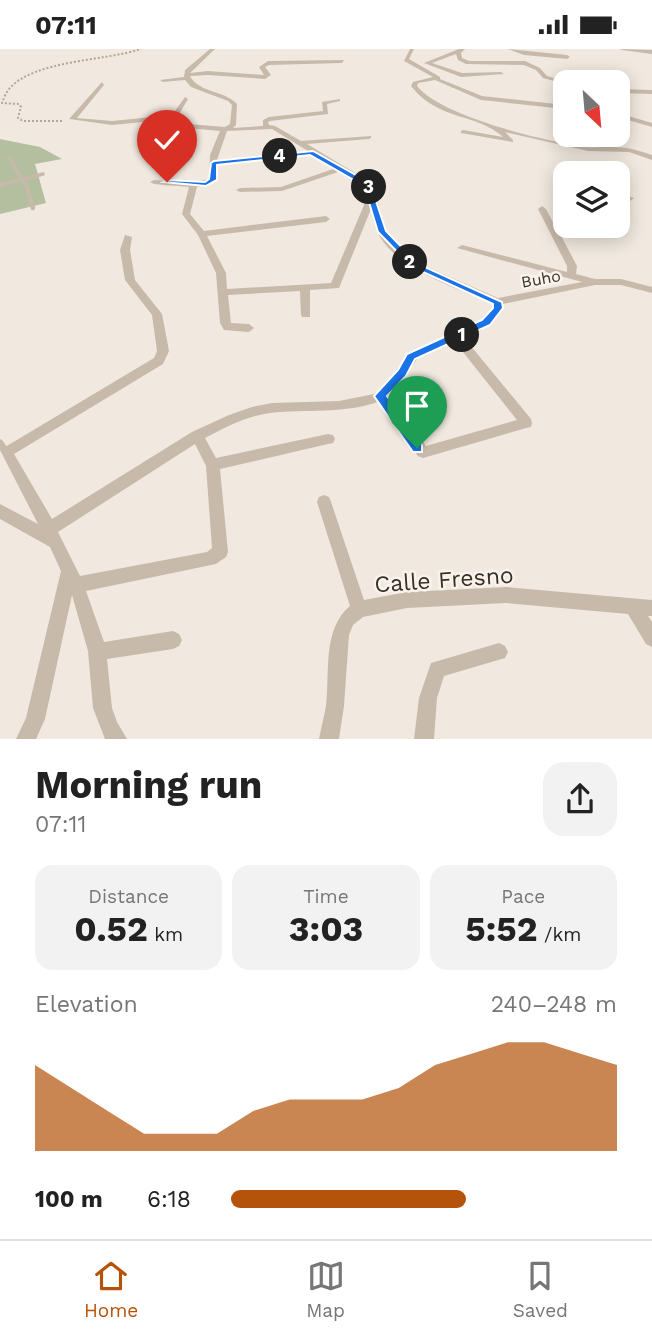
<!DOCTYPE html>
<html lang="en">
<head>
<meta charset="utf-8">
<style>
	body { margin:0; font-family:"Work Sans",sans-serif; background:#f2f2f2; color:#222; height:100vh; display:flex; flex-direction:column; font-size:26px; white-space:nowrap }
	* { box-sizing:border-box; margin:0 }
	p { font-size:23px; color:#767676 }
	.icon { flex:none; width:38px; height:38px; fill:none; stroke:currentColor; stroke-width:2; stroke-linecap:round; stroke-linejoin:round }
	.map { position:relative; height:690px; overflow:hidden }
	.panel { display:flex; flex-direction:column; background:#fff; flex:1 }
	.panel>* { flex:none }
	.needle { width:46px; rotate:154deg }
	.fabs { position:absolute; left:553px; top:21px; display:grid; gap:14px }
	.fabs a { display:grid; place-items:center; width:77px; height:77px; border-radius:14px; background:#fff; box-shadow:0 4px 18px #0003; font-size:35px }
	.pin { position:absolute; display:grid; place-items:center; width:60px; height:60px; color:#fff; margin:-72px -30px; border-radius:50% 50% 50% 0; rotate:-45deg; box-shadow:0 0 7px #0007 }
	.pin .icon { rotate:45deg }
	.km { position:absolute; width:35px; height:35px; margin:-18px; border-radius:50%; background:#222; color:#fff; font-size:19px; line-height:35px; text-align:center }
	.round { display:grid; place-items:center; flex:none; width:74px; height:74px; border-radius:21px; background:#f2f2f2 }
	.head { display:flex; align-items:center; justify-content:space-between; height:119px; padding:0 35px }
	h1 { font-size:38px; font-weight:700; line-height:52px }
	.figures { display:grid; grid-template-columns:repeat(3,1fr); gap:10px; height:119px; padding:7px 35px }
	.figures div { display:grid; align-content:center; border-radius:18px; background:#f2f2f2; text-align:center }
	.figures b { font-size:35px; font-weight:700 }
	.figures small { font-size:19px; font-weight:400 }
	.figures p { font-size:19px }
	.chart { height:196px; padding:14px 35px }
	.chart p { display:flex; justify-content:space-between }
	.chart svg { width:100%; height:126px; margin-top:7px; fill:#b45309; opacity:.7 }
	ul { padding:0 35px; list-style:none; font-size:23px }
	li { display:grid; grid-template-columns:112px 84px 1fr; align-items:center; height:52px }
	li i { height:18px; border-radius:9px; background:#b45309 }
	.status { display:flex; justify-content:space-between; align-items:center; height:49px; padding:0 35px; background:#fff; direction:ltr }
	.status svg { height:19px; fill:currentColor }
	.tabs { display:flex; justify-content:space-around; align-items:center; height:98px; border-top:2px solid #e0e0e0; background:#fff; font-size:19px; color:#767676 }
	.tabs a { display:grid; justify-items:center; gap:4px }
	.tabs .selected { color:#b45309 }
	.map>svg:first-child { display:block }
	.green { fill:#b3bf9f }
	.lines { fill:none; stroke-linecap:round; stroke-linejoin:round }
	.path { stroke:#b4a495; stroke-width:2; stroke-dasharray:2 2; stroke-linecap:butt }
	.service-far2 { stroke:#c8baab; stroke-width:3.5 }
	.service-far1 { stroke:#c8baab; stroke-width:4.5 }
	.service { stroke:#c8baab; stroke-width:7 }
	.minor { fill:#c8baab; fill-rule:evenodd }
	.route { fill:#1a73e8; stroke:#fff; stroke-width:2 }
	.labels { text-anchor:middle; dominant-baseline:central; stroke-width:5; stroke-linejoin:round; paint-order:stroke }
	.far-street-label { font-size:16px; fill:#372e2a; stroke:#f9f3eb }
	.near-street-label { font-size:23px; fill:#372e2a; stroke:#f9f3eb }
</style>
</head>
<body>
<div class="status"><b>07:11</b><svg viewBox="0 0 49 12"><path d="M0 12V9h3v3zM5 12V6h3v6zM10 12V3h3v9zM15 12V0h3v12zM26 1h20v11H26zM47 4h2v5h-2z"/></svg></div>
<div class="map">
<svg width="652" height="690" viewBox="0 0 652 690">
	<rect width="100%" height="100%" fill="#f1e9df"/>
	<!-- green -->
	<polygon class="green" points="0,90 40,98 62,110 35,115 46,154 0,165"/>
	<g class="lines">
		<!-- path -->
		<path class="path" d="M62,72H23L18,69L21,58L19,55L2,54C4,49 6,43 10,39C35,11 105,12 141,0"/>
		<!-- service-far2 -->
		<g class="service-far2">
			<polyline points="10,110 26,137"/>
			<polyline points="0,136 43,125"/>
		</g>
		<!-- service-far1 -->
		<g class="service-far1">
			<polyline points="26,135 33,159"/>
			<polyline points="0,136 3,135"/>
		</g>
		<!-- service -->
		<polyline class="service" points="0,394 6,403"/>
		<!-- minor -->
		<g class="minor">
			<path d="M210,0H215L190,24L208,22L264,26L259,18L268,12L344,11L342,14L269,16L265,18L271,26L265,30L208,26L190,27C199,44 224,41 237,55L236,76L233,79L263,77V71L269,68L323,62L322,53L340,50V52L327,55L328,65L270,72L268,73L269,76L275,77L301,92L371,87V89L369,90L307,95L370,133L376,147L386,182L403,203L418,214L498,249L582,233L457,199L462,196L567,223V217L538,160L542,157L546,160L555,177L565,175V177H570L558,181L577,217L576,225L595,230H621L652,238V244L621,236H595L503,255V259C493,274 481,283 465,290L531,370L532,374L531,378L526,379L423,409L418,407L378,353C342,365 307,360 270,364C247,367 226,378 205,389L216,409L328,385L333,386L335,390L333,394L328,395L220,420L228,503L226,508L216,515L86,542L104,593L173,582L179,585L182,591L179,597L173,600L107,610L112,659L117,673L127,690H105L93,659L88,602L72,546L45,670L36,690H16L26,669L61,522L50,498L0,470V455L38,475L0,401L154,309L157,302L152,266L125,231L120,201L125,186L132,188L130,201L135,231L162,265L169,302L163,315L14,405L52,470L192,383L229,366L252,358L272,354L339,352L374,345L386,335L410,303L470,279L479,273L493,259L492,255C456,238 394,220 377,182C374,175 373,167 371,160L339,239L310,241V268H302L301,266L300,242L228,246L231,274L249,275L254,279L249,283L224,281L220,274L216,224L198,186L182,165L189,138L154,135L150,133L154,131L191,134L209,130L210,106L220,82L187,79L173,70L112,76L69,70L102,33L104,36L77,69L112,72L172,66L185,48L188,50L178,67L189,75L225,78L230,75L232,56L228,52L191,38L185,31L163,33L160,31L184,28L185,21ZM272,80L308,102L217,111L227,82ZM313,106L336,119L281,138L240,139L236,141L240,143L282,142L341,122L363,136L367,149L331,234L227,240L226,224L207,187L326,173L330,170L326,167L204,182L190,165L197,138L216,133L217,116ZM455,293L517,371L426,397L388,348L395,341L418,309ZM195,395L206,417L212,499L207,503L80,527L58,483Z"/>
			<path d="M410,0H414L409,10L440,28V30L482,47L565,56V60L481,51L435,31L418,34L417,37C442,68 547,93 588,98C597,99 606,97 615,98C628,98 640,102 652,106V111L629,103L588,102L505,83L513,91V93L461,84V82L463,81L503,88C477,64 438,72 411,37L413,33L433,28L404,12Z"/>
			<polygon points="459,0 465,0 461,4 462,9 469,12 525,12 540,19 547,27 568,33 565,35 543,29 536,21 524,16 466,15 458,11 456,5 432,14 462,24 501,23 504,25 461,28 424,14"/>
			<polygon points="508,0 567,6 570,8 567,10 524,6"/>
			<polygon points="620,0 652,1 652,5 622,1"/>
			<polygon points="618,40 652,41 652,45 618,44"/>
			<polygon points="618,64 652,74 652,78 618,68"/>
			<polygon points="627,147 634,149 618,161 618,155"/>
			<path d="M324,446L329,448L331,453L364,551L407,543L506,538L652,551V567H648L652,573V598L646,595L628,565L506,554L407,559L363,568L353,576L349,586L344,657L339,690H319C321,679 324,668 326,657C330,624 322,580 350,557L317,453L319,448Z"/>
			<polygon points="499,594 505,597 508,603 505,609 444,627 437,649 434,690 414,690 419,649 431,614"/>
		</g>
	</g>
	<!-- route -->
	<polygon class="route" points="313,102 370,134 386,182 418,215 502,253 503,259 490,276 415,310 406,327 387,347 422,396 422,403 413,403 374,347 398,321 407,305 482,271 493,259 493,255 412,218 378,183 364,137 310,106 217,116 217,131 206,137 163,133 167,131 205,133 209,130 211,114 214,112"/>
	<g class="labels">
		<!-- far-street labels -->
		<g class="far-street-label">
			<text transform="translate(541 230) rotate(-10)">Buho</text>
		</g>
		<!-- near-street labels -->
		<g class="near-street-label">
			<text transform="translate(444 531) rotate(-4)">Calle Fresno</text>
		</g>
	</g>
</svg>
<div class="fabs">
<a><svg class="needle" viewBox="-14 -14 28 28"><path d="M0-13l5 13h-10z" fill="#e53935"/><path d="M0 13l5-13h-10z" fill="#767676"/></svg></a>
<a><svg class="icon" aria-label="layers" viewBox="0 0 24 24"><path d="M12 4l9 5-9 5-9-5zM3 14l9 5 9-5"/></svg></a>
</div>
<div class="pin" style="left:417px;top:399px;background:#1e9e55"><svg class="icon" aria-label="arrive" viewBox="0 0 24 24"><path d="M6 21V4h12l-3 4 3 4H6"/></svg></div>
<div class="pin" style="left:167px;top:133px;background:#d93025"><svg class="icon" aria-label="check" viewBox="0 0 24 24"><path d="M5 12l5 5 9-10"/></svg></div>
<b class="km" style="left:462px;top:286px">1</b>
<b class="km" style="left:410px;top:213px">2</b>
<b class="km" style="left:369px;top:138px">3</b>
<b class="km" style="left:280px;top:107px">4</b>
</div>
<section class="panel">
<div class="head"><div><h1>Morning run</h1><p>07:11</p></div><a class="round"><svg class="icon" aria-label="share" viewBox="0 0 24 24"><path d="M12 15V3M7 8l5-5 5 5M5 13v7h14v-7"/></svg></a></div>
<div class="figures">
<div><p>Distance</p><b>0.52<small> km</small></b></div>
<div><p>Time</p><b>3:03</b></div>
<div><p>Pace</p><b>5:52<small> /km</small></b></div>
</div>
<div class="chart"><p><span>Elevation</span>240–248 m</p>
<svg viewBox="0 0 160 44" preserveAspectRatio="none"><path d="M0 44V14L10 22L20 30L30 38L40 38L50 38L60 30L70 26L80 26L90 26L100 22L110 14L120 10L130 6L140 6L150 10L160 14V44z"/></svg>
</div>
<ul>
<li><b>100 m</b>6:18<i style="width:61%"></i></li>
</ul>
</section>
<nav class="tabs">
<a class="selected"><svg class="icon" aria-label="home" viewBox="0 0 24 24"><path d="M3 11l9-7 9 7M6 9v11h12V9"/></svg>Home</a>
<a><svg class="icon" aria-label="map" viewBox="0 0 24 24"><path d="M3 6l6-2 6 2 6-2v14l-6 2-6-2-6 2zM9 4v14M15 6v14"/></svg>Map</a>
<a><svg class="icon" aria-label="saved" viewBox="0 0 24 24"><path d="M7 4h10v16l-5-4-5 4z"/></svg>Saved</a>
</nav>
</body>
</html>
